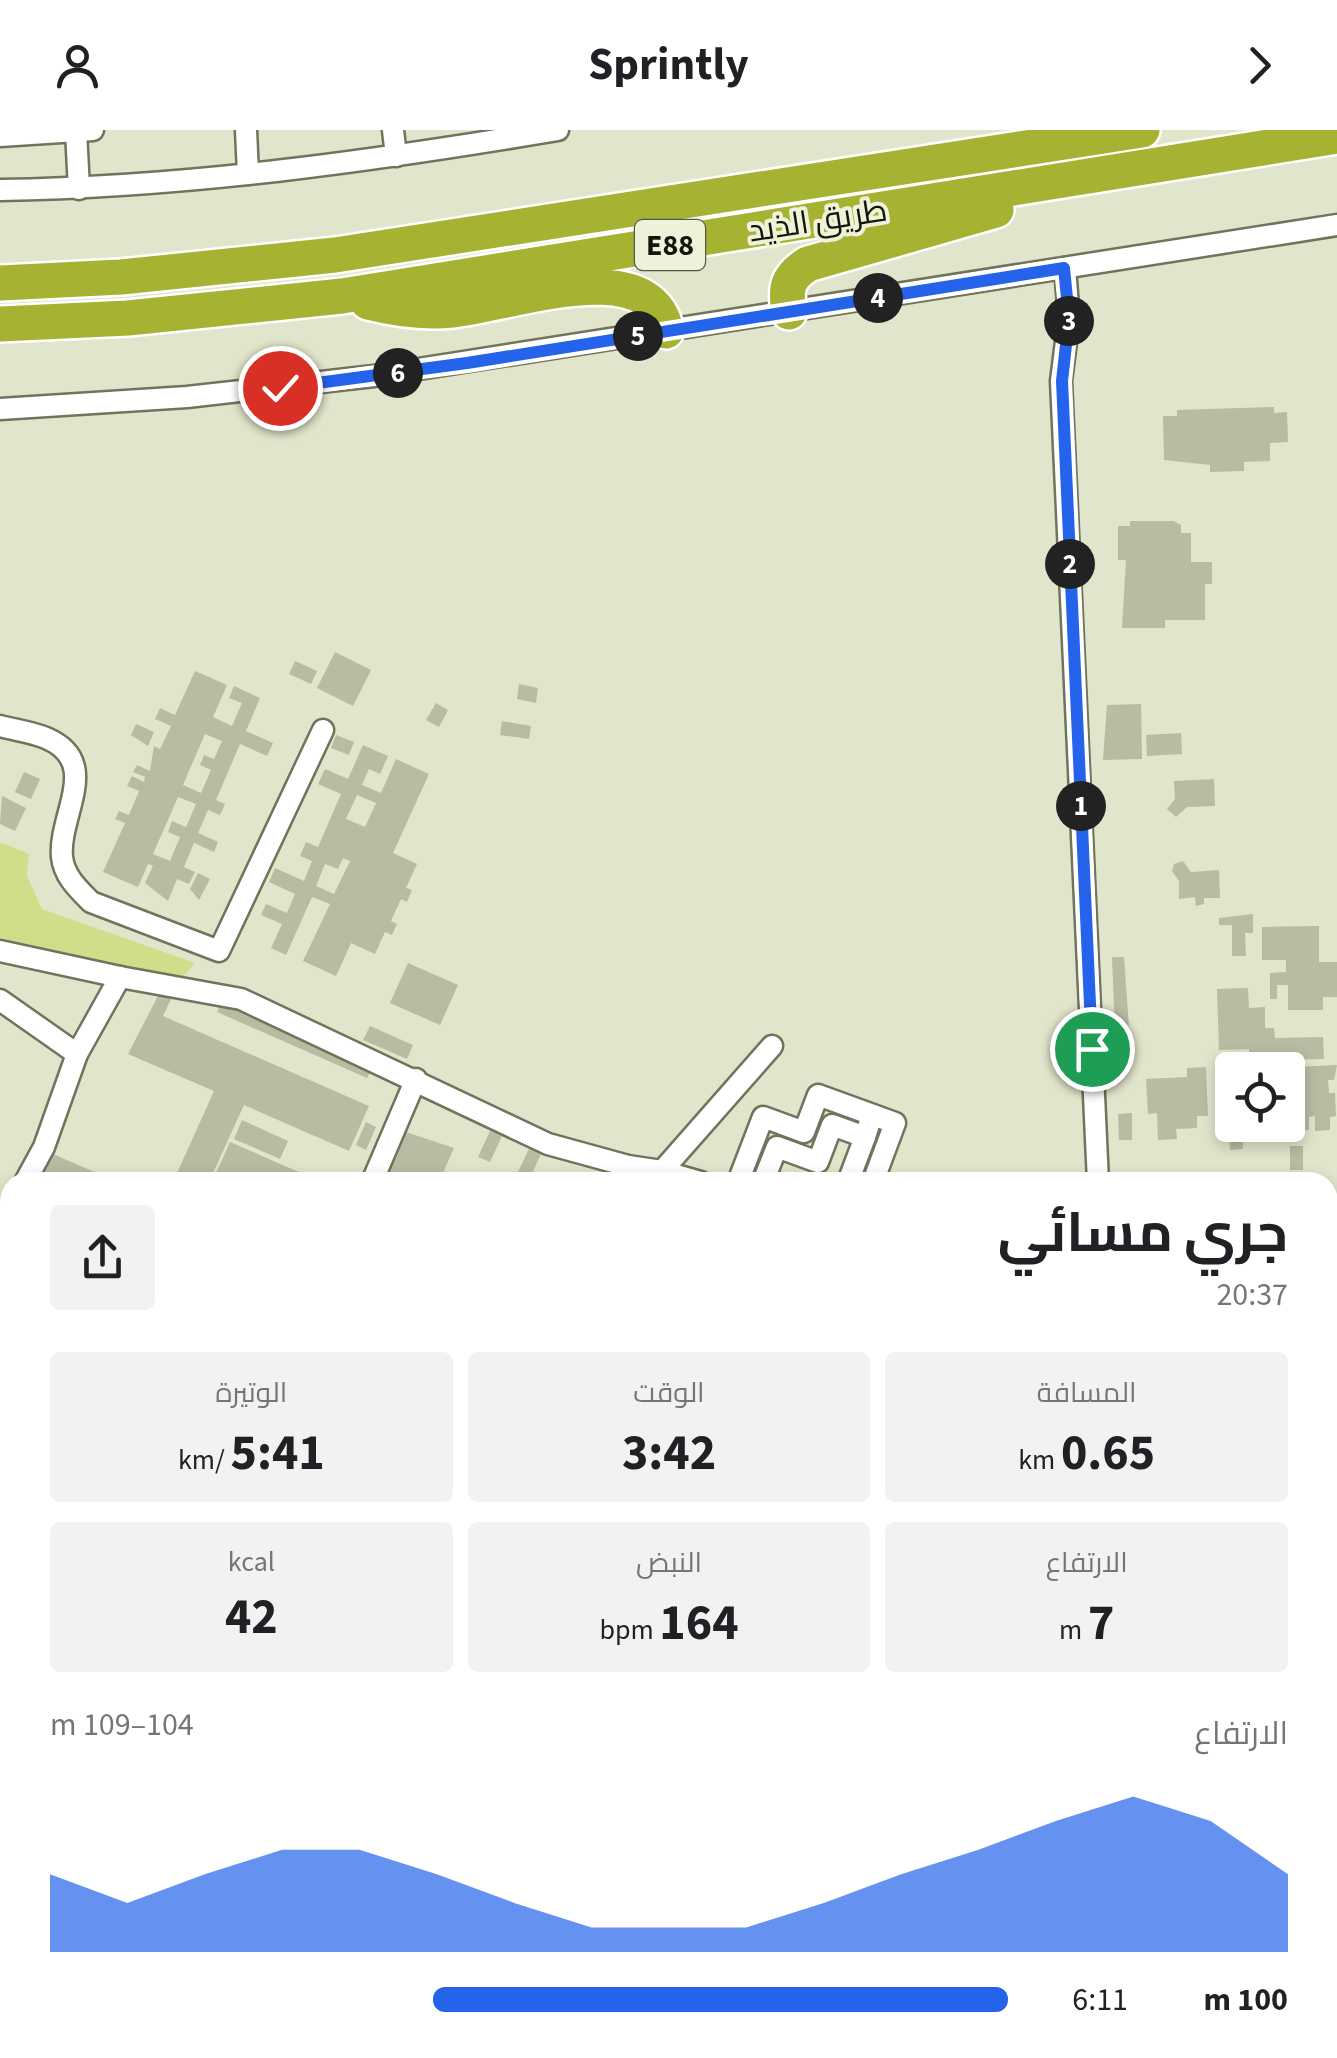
<!DOCTYPE html>
<html lang="ar">
<head>
<meta charset="utf-8">
<style>
	body { margin:0; font-family:"Source Sans 3",Cairo,sans-serif; background:#f2f2f2; color:#202124; direction:rtl; height:100vh; display:flex; flex-direction:column; font-size:38px; white-space:nowrap }
	* { box-sizing:border-box; margin:0 }
	p { font-size:32px; color:#757577 }
	.icon { flex:none; width:55px; height:55px; fill:none; stroke:currentColor; stroke-width:2; stroke-linecap:round; stroke-linejoin:round }
	.map { position:relative; flex:1; overflow:hidden; direction:ltr }
	.sheet { position:absolute; left:0px; top:1042px; width:1338px; height:888px; display:flex; flex-direction:column; background:#fff; border-radius:30px 30px 0 0; box-shadow:0 5px 15px #0003; direction:rtl }
	.sheet>* { flex:none }
	.tools { position:absolute; left:1215px; top:922px; display:grid; gap:20px }
	.tools a { display:grid; place-items:center; width:90px; height:90px; border-radius:10px; background:#fff; box-shadow:0 5px 15px #0003; font-size:50px }
	.pin { position:absolute; display:grid; place-items:center; width:85px; height:85px; color:#fff; margin:-42px; border:5px solid #fff; border-radius:50%; box-shadow:0 2px 10px #0007 }
	.km { position:absolute; width:50px; height:50px; margin:-25px; border-radius:50%; background:#222; color:#fff; font-size:28px; line-height:50px; text-align:center }
	.round { display:grid; place-items:center; flex:none; width:105px; height:105px; border-radius:10px; background:#f2f2f2 }
	.summary { display:flex; align-items:center; justify-content:space-between; height:170px; padding:0 50px }
	h1 { font-size:55px; font-weight:700; line-height:75px }
	.stats { display:grid; grid-template-columns:repeat(3,1fr); gap:15px; height:170px; padding:10px 50px }
	.stats div { display:grid; align-content:center; border-radius:10px; background:#f2f2f2; text-align:center }
	.stats b { font-size:50px; font-weight:700 }
	.stats small { font-size:28px; font-weight:400 }
	.stats p { font-size:28px }
	.chart { height:280px; padding:20px 50px }
	.chart p { display:flex; justify-content:space-between }
	.chart svg { width:100%; height:180px; margin-top:10px; fill:#2563eb; opacity:.7 }
	ul { padding:0 50px; list-style:none; font-size:32px }
	li { display:grid; grid-template-columns:160px 120px 1fr; align-items:center; height:75px }
	li i { height:25px; border-radius:12px; background:#2563eb }
	header { display:flex; justify-content:space-between; align-items:center; height:130px; padding:0 50px; background:#fff; font-size:45px; font-weight:700 }
	.map>svg:first-child { display:block }
	.green { fill:#d1dd89 }
	.building { fill:#b7bca2; fill-rule:evenodd }
	.lines { fill:none; stroke-linecap:round; stroke-linejoin:round }
	.minor-casing { stroke:#70745d; stroke-width:25 }
	.motorway-casing { stroke:#fff; stroke-width:40 }
	.minor { stroke:#fff; stroke-width:20 }
	.motorway { stroke:#a5b232; stroke-width:35 }
	.route-casing { stroke:#fff; stroke-width:20 }
	.route { stroke:#2563eb; stroke-width:12 }
	.labels { text-anchor:middle; dominant-baseline:central; stroke-width:8; stroke-linejoin:round; paint-order:stroke }
	.shield { fill:#eef2d8; stroke:#555849; stroke-width:2.5 }
	.shield-label { font-size:30px; font-weight:bold; fill:#14160c }
	.street-label { font-size:32px; fill:#14160c; stroke:#eef2d8 }
</style>
</head>
<body>
<header><svg class="icon" aria-label="forward" viewBox="0 0 24 24"><path d="M9 5l7 7-7 7"/></svg>Sprintly<svg class="icon" aria-label="person" viewBox="0 0 24 24"><circle cx="12" cy="8" r="4"/><path d="M4 21q1-7 8-7t8 7"/></svg></header>
<div class="map">
<svg width="1337" height="1928" viewBox="0 0 1337 1928">
	<rect width="100%" height="100%" fill="#e1e5cb"/>
	<!-- green -->
	<g class="green">
		<polygon points="0,712 29,724 27,746 42,779 195,833 182,848 0,808"/>
		<rect x="1328" y="1128" width="9" height="224"/>
		<polygon points="0,1314 10,1319 10,1466 0,1461"/>
	</g>
	<!-- building -->
	<g class="building">
		<polygon points="1274,277 1274,283 1287,282 1288,312 1270,313 1270,331 1244,332 1244,341 1210,342 1210,335 1164,330 1163,286 1177,286 1177,280"/>
		<polygon points="1130,391 1173,391 1181,395 1181,403 1191,403 1191,432 1212,432 1212,454 1205,454 1205,490 1165,490 1165,498 1122,498 1126,430 1118,430 1118,396 1130,396"/>
		<polygon points="335,522 371,540 353,576 317,558"/>
		<polygon points="295,531 317,541 311,554 289,544"/>
		<path d="M195,541L227,555L213,587L232,596L242,573L229,568L234,556L260,568L246,601L273,613L267,626L240,614L216,670L225,674L220,685L208,680L198,703L218,712L214,722L194,713L184,737L195,742L189,754L177,749L168,771L145,753L153,736L148,734L138,757L103,742L125,693L115,689L119,681L129,685L139,661L127,656L132,646L144,652L145,647L133,642L137,635L150,641L154,616L160,619L171,596L155,589L160,578L175,585ZM205,604L222,611L214,629L204,625L200,635L211,640L201,663L183,655ZM178,667L196,674L186,697L172,691L168,702L180,707L170,731L153,724Z"/>
		<polygon points="519,554 538,558 536,573 517,569"/>
		<polygon points="436,573 448,580 439,597 426,590"/>
		<polygon points="1141,574 1142,629 1103,630 1107,575"/>
		<polygon points="502,591 531,596 529,609 500,605"/>
		<polygon points="136,594 154,602 148,616 131,605"/>
		<polygon points="1181,603 1182,624 1147,626 1146,605"/>
		<polygon points="336,605 354,612 349,625 331,618"/>
		<path d="M363,615L388,626L380,644L369,639L362,655L381,663L396,629L429,644L393,723L417,734L406,758L412,760L407,772L401,769L391,791L397,794L392,805L385,802L375,824L351,813L336,846L303,831L330,774L312,767L286,825L271,818L282,794L261,785L266,774L287,783L295,764L269,752L275,738L304,751L312,731L300,726L306,712L318,717L341,664L318,654L325,639L348,649ZM357,665L376,673L365,697L346,689ZM343,728L350,731L334,764L316,756L325,734L338,739Z"/>
		<polygon points="24,642 40,649 31,669 15,662"/>
		<polygon points="1214,649 1215,676 1187,677 1176,687 1167,679 1175,669 1174,651"/>
		<polygon points="2,666 26,678 15,701 0,694"/>
		<polygon points="1183,731 1191,742 1219,740 1220,768 1204,768 1204,774 1196,776 1195,767 1179,769 1179,751 1172,741 1174,734"/>
		<polygon points="198,743 210,749 199,770 190,759"/>
		<polygon points="1253,784 1253,803 1245,803 1246,826 1232,826 1232,795 1219,795 1219,788"/>
		<polygon points="1319,796 1319,832 1337,832 1337,867 1323,867 1323,880 1288,880 1288,855 1277,855 1277,869 1270,869 1270,843 1286,842 1286,830 1262,830 1262,797"/>
		<polygon points="1112,827 1124,827 1131,925 1116,925"/>
		<polygon points="408,833 458,855 440,895 390,873"/>
		<polygon points="1248,858 1249,878 1265,877 1265,898 1274,898 1275,908 1323,907 1324,929 1281,930 1281,940 1253,940 1250,931 1250,940 1232,940 1232,985 1226,985 1224,923 1249,922 1249,919 1219,920 1217,859"/>
		<polygon points="160,862 172,867 163,886 369,976 349,1021 244,975 209,1052 173,1052 214,961 128,924"/>
		<polygon points="223,869 373,936 367,948 217,882"/>
		<polygon points="370,896 413,915 407,929 363,910"/>
		<polygon points="1337,935 1334,950 1328,950 1329,963 1335,963 1336,986 1330,987 1330,1000 1315,1001 1315,986 1309,987 1309,1000 1290,1001 1288,951 1294,951 1293,937"/>
		<polygon points="1206,937 1208,986 1197,986 1197,998 1176,999 1177,1009 1158,1010 1157,983 1148,984 1146,949 1187,947 1187,938"/>
		<polygon points="1132,983 1132,1010 1119,1010 1118,984"/>
		<polygon points="242,990 288,1011 280,1029 234,1009"/>
		<polygon points="1229,990 1242,995 1243,1019 1230,1020"/>
		<polygon points="366,992 376,997 366,1020 356,1015"/>
		<polygon points="490,1001 502,1006 490,1032 478,1027"/>
		<polygon points="406,1002 454,1018 439,1052 402,1052 402,1047 400,1052 383,1052"/>
		<polygon points="230,1012 285,1036 323,1052 212,1052"/>
		<rect x="1290" y="1016" width="13" height="24"/>
		<polygon points="529,1019 541,1024 529,1050 517,1044"/>
		<polygon points="51,1023 117,1052 38,1052"/>
		<polygon points="10,1220 10,1274 0,1270 0,1242"/>
		<polygon points="0,1464 10,1468 10,1502 3,1517"/>
		<rect x="1328" y="1583" width="9" height="57"/>
		<rect x="1328" y="1700" width="9" height="64"/>
		<rect x="1328" y="1852" width="9" height="68"/>
		<polygon points="46,1920 97,1920 85,1928 46,1924"/>
		<rect x="119" y="1920" width="56" height="8"/>
		<rect x="326" y="1920" width="47" height="8"/>
		<polygon points="391,1920 431,1920 431,1926 392,1928"/>
		<polygon points="454,1920 539,1920 540,1928 454,1928"/>
		<rect x="727" y="1920" width="33" height="8"/>
		<polygon points="989,1920 1069,1920 1077,1928 982,1928"/>
		<polygon points="1229,1920 1262,1920 1262,1928 1224,1928"/>
	</g>
	<g class="lines">
		<defs>
			<g id="minor">
				<polyline points="246,0 248,44"/>
				<polyline points="393,0 396,26"/>
				<polyline points="76,1 79,59"/>
				<polyline points="0,6 93,0"/>
				<path d="M0,60C188,57 373,31 558,0"/>
				<polyline points="1065,138 1069,188 1061,251 1098,1052"/>
				<polyline points="0,279 187,267 374,246 1337,95"/>
				<path d="M0,596C15,600 32,602 46,608C103,632 58,685 62,727C64,746 78,759 91,772L219,821L323,600"/>
				<polyline points="0,821 120,847 77,924 0,870"/>
				<polyline points="120,847 241,869 548,1014 628,1036"/>
				<polyline points="662,1041 701,1052"/>
				<polyline points="25,1052 44,1017 77,924"/>
				<polyline points="372,1052 416,949"/>
				<polyline points="639,1052 628,1036 662,1041 772,916"/>
				<polyline points="738,1052 763,987 804,1002 818,965 895,993 873,1052"/>
				<polyline points="763,1052 777,1017 818,1032 832,995 865,1007 872,985"/>
				<polyline points="848,1052 865,1007"/>
				<polyline points="1328,1102 1337,1102"/>
				<polyline points="0,1106 10,1085"/>
				<polyline points="0,1156 10,1160"/>
				<polyline points="0,1227 10,1203"/>
				<polyline points="0,1281 10,1286"/>
				<polyline points="1328,1368 1337,1368"/>
				<polyline points="0,1833 10,1833"/>
				<polyline points="214,1920 214,1928"/>
				<polyline points="811,1920 812,1928"/>
				<polyline points="1132,1920 1132,1928"/>
				<polyline points="628,1928 628,1920"/>
			</g>
			<g id="motorway">
				<polyline points="0,153 121,147 335,125 1142,0"/>
				<path d="M368,172C396,179 423,183 452,180C508,175 651,120 666,201"/>
				<path d="M789,182C785,158 787,147 808,134L996,80"/>
				<polyline points="0,194 128,188 342,166 1337,6"/>
			</g>
		</defs>
		<!-- minor casing -->
		<use href="#minor" class="minor-casing"/>
		<!-- motorway casing -->
		<use href="#motorway" class="motorway-casing"/>
		<!-- minor -->
		<use href="#minor" class="minor"/>
		<!-- motorway -->
		<use href="#motorway" class="motorway"/>
	</g>
	<g class="lines">
		<defs>
			<polyline id="route" points="280,258 467,233 1064,138 1069,188 1062,251 1092,919"/>
		</defs>
		<!-- route casing -->
		<use href="#route" class="route-casing"/>
		<!-- route -->
		<use href="#route" class="route"/>
	</g>
	<g class="labels">
		<!-- shield labels -->
		<rect class="shield" x="635" y="90" width="70" height="50" rx="8"/>
		<g class="shield-label">
			<text x="670" y="115">E88</text>
		</g>
		<!-- street labels -->
		<g class="street-label">
			<text transform="translate(818 91) rotate(-9)">طريق الذيد</text>
		</g>
	</g>
</svg>
<div class="tools">
<a><svg class="icon" aria-label="locate" viewBox="0 0 24 24"><circle cx="12" cy="12" r="6"/><path d="M12 2v4M12 18v4M2 12h4M18 12h4"/></svg></a>
</div>
<div class="pin" style="left:1092px;top:919px;background:#1e9e55"><svg class="icon" aria-label="arrive" viewBox="0 0 24 24"><path d="M6 21V4h12l-3 4 3 4H6"/></svg></div>
<div class="pin" style="left:280px;top:258px;background:#d93025"><svg class="icon" aria-label="check" viewBox="0 0 24 24"><path d="M5 12l5 5 9-10"/></svg></div>
<b class="km" style="left:1081px;top:676px">1</b>
<b class="km" style="left:1070px;top:434px">2</b>
<b class="km" style="left:1069px;top:191px">3</b>
<b class="km" style="left:878px;top:168px">4</b>
<b class="km" style="left:638px;top:206px">5</b>
<b class="km" style="left:398px;top:243px">6</b>
<section class="sheet">
<div class="summary"><div><h1>جري مسائي</h1><p>20:37</p></div><a class="round"><svg class="icon" aria-label="share" viewBox="0 0 24 24"><path d="M12 15V3M7 8l5-5 5 5M5 13v7h14v-7"/></svg></a></div>
<div class="stats">
<div><p>المسافة</p><b>0.65<small> km</small></b></div>
<div><p>الوقت</p><b>3:42</b></div>
<div><p>الوتيرة</p><b>5:41<small> /km</small></b></div>
</div>
<div class="stats">
<div><p>الارتفاع</p><b>7<small> m</small></b></div>
<div><p>النبض</p><b>164<small> bpm</small></b></div>
<div><p>kcal</p><b>42</b></div>
</div>
<div class="chart"><p><span>الارتفاع</span>104–109 m</p>
<svg viewBox="0 0 160 44" preserveAspectRatio="none"><path d="M0 44V25L10 32L20 25L30 19L40 19L50 25L60 32L70 38L80 38L90 38L100 32L110 25L120 19L130 12L140 6L150 12L160 25V44z"/></svg>
</div>
<ul>
<li><b>100 m</b>6:11<i style="width:60%"></i></li>
</ul>
</section>
</div>
</body>
</html>
